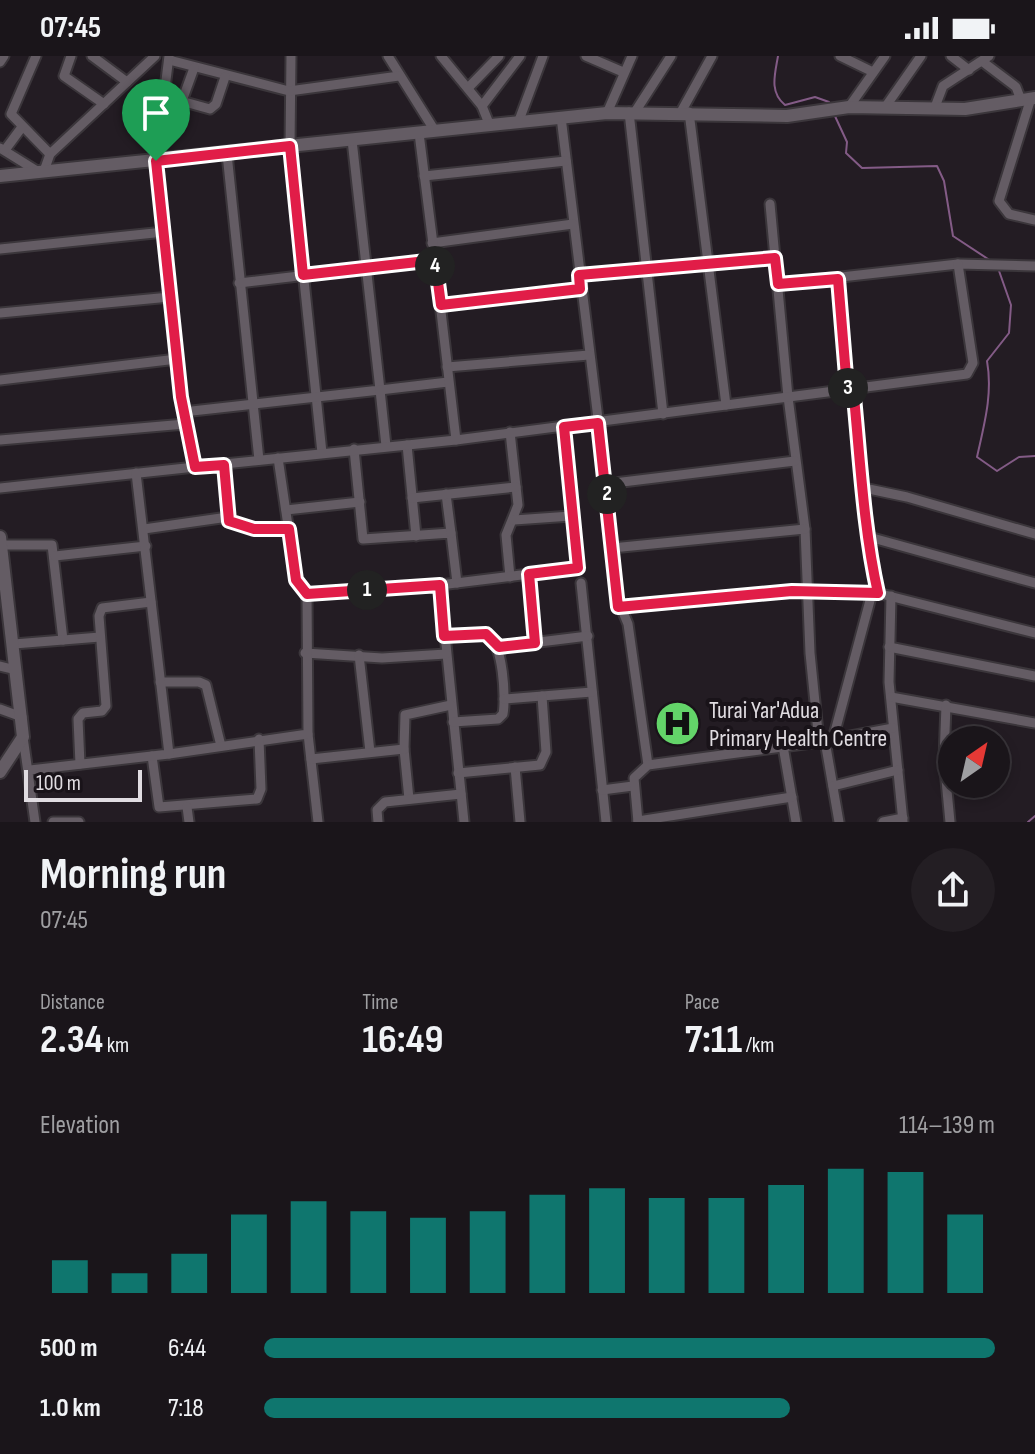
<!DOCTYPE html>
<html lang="en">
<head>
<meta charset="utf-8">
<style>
	body { margin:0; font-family:"Sofia Sans Condensed",sans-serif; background:#231e23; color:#f1f3f6; height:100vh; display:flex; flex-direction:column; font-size:30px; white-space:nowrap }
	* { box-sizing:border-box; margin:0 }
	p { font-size:26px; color:#9f9fa2 }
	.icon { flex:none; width:44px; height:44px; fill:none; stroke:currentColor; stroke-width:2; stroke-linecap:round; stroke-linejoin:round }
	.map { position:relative; height:766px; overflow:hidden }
	.details { display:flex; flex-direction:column; background:#1a151a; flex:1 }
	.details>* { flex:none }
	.needle { width:52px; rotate:34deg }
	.buttons { position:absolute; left:938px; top:670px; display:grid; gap:16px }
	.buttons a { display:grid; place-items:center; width:72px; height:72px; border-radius:50%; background:#1a151a; box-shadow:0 4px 12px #0003,0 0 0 2px #383439; font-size:40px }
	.scale { position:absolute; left:24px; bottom:20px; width:118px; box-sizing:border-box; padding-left:8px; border:4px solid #e0dce1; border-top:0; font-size:22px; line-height:28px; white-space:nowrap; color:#e0dce1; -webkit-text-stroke:6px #191319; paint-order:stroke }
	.pin { position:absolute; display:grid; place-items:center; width:68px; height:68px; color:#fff; margin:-82px -34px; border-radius:50% 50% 50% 0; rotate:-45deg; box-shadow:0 0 8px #0007 }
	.pin .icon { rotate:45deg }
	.km { position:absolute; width:40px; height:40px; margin:-20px; border-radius:50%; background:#222; color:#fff; font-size:22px; line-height:40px; text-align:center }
	.round { display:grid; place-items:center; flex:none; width:84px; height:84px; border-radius:42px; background:#231e23 }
	.overview { display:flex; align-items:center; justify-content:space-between; height:136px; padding:0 40px }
	h1 { font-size:44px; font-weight:700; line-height:60px }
	.figures { display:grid; grid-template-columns:repeat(3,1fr); gap:12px; height:136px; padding:8px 40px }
	.figures div { display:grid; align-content:center }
	.figures b { font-size:40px; font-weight:700 }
	.figures small { font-size:22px; font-weight:400 }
	.figures p { font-size:22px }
	.chart { height:224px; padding:16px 40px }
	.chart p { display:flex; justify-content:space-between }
	.chart svg { width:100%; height:144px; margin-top:8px; stroke:#0f766e; stroke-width:6 }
	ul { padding:0 40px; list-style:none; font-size:26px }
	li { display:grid; grid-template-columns:128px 96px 1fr; align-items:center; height:60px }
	li i { height:20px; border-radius:10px; background:#0f766e }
	.status { display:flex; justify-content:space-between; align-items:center; height:56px; padding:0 40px; background:#1a151a; direction:ltr }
	.status svg { height:22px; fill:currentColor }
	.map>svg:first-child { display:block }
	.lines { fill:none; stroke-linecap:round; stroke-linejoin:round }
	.stream { stroke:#835b86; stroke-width:2 }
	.street-casing { stroke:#3b363b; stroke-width:13 }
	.secondary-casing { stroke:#3b363b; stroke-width:16 }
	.street { stroke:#645c64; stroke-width:9 }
	.secondary { stroke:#645c64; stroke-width:12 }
	.route-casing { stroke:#fff; stroke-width:16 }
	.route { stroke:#e11d48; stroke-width:10 }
	.labels { text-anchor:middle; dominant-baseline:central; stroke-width:8; stroke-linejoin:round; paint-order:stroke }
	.poi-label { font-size:24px; fill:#e0dce1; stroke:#191319; text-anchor:start }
</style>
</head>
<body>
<div class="status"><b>07:45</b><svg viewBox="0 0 49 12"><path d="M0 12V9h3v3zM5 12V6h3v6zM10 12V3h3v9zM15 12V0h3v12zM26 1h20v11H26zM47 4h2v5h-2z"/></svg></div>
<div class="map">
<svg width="1035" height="766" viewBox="0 0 1035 766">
	<rect width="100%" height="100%" fill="#231c23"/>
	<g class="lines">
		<!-- stream -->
		<g class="stream">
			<path d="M778,0C775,18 769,36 785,49L815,41L829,46"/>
			<polyline points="834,58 847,86 846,97 862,112 937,110 944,125 953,180 991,205"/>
			<path d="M998,212L1011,249L1009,277L987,305C993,338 984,369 977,401L997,415L1019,401L1035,400"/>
			<polyline points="1028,766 1035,760"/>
		</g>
		<defs>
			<g id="street">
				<polyline points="36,0 11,58 50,98"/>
				<polyline points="71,0 64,20 104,48"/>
				<polyline points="92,0 127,26"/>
				<polyline points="291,0 290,90 322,397"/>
				<polyline points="388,0 435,75"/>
				<polyline points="441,0 482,50 490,70"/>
				<polyline points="586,0 623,16"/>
				<polyline points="840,0 873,16"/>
				<polyline points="951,0 969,14"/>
				<polyline points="169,4 289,35 399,20"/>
				<polyline points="0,6 4,0"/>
				<polyline points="983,6 1016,31 1021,44"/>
				<polyline points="468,32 499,0"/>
				<polyline points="163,40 210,53 216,48 225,21"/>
				<polyline points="1031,42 999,145 1009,158 1035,164"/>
				<polyline points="182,45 194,12"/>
				<polyline points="482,50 520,0"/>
				<polyline points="886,50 921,0"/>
				<polyline points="849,51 885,0"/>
				<polyline points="935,51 943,30 989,0"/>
				<polyline points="629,56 663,358"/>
				<polyline points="635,56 671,0"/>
				<polyline points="681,56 712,0"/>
				<polyline points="607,57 632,0"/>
				<polyline points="561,61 606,428 615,537 628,568 648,709"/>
				<polyline points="518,67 543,0"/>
				<polyline points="0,92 37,115"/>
				<polyline points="5,94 22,71"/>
				<polyline points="227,98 259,404"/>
				<polyline points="44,115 50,98 155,0"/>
				<polyline points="424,120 566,105"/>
				<polyline points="770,148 788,341 805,473 810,597 819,686"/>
				<polyline points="432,187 573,168"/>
				<polyline points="0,193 164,176"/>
				<polyline points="579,219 775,202"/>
				<polyline points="838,223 847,332"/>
				<polyline points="239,227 435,204 419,77"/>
				<polyline points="778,228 958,208 1035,210"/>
				<polyline points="441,249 580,233"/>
				<polyline points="0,257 170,241"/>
				<polyline points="447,311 589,299"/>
				<polyline points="0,324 177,303"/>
				<polyline points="726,349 967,318 973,307 958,208"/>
				<polyline points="183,356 380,334 352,84"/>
				<polyline points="510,376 518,449 506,479 510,521"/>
				<polyline points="0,384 185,368"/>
				<polyline points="456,384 726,349 689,56"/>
				<polyline points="407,389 416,480"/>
				<polyline points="386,390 380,334 448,326"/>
				<polyline points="354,393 363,483 451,477 457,527"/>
				<polyline points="224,409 229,465"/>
				<polyline points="195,411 456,384 435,204"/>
				<polyline points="606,428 795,405"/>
				<polyline points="0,432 195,411 181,341 156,105 169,0"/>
				<polyline points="864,432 907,441 1035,478"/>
				<polyline points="446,438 451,477"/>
				<polyline points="412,442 516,431"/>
				<polyline points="286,454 360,446"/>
				<polyline points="514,464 571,460"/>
				<polyline points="144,473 221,462 254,473 289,473"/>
				<polyline points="869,481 1035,527"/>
				<polyline points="1,489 52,489 63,584"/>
				<polyline points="612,492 805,473"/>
				<polyline points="55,500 146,490"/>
				<polyline points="529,518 535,587"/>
				<polyline points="581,527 606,766"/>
				<polyline points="440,529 464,766"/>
				<polyline points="307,538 440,529 578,512 564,371"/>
				<polyline points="885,539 1035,577"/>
				<polyline points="891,540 889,626 903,766"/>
				<polyline points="618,551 792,535 878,537 872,510 853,331"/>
				<path d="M444,580C457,580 477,575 488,580C503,586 506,643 503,658L498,663L453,666"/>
				<polyline points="14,588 100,581"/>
				<polyline points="499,591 588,580"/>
				<polyline points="889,591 1035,620"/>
				<polyline points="305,597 382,602 446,598"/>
				<polyline points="359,599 370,696"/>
				<polyline points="0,610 16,614"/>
				<polyline points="160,626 199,626 206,629 221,690"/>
				<polyline points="891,641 1035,667"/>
				<polyline points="504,643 592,636"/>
				<polyline points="946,649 944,703 950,766"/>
				<polyline points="0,653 22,661"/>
				<polyline points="308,678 318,766"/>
				<polyline points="23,681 35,766"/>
				<polyline points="833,683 872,537"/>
				<polyline points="825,685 839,766"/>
				<polyline points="783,690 796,766"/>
				<polyline points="404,693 409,743"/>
				<polyline points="169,698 308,678 307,538 296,524 278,402"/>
				<polyline points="152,700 159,751 257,743 261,733 259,683"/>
				<polyline points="311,703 404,693 405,659 451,649"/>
				<polyline points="80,708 78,663 83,657 102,655 106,650 99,560 102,552 151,546"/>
				<polyline points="515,711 520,766"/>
				<polyline points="30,714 169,698 136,417"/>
				<polyline points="458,717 540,709 546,696 542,640"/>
				<polyline points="833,730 898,714"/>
				<polyline points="602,734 633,730"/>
				<polyline points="187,751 189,766"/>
				<polyline points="638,765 792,741"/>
				<polyline points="53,766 79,766"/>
				<polyline points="378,766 377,754 385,746 461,738"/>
				<polyline points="638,766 634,722 648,709 819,686 893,672"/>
				<polyline points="883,766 903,762"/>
			</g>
			<g id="secondary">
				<polyline points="0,120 607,57 787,60 849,51 965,53 1035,42"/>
				<polyline points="0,481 23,681 0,716"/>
			</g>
		</defs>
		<!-- street casing -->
		<use href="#street" class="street-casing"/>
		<!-- secondary casing -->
		<use href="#secondary" class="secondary-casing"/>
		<!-- street -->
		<use href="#street" class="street"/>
		<!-- secondary -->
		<use href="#secondary" class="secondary"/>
	</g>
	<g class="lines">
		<defs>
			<path id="route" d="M290,90L303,219L435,204L441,249L580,233L579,219L775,202L778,228L838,223L847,332L853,331C860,399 863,470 878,537L792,535L618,551L598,367L564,371L578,512L529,518L535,587L499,591L486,578L444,580L440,529L307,538L296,524L289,473H254L229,465L224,409L195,411L181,341L156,105Z"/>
		</defs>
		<!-- route casing -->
		<use href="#route" class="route-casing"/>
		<!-- route -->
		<use href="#route" class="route"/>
	</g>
	<!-- icons -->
	<defs>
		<symbol id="hospital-disc" viewBox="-11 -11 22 22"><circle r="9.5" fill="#63d469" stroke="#191319"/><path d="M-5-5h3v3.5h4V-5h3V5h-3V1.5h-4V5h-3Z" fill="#111"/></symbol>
	</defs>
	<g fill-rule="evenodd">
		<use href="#hospital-disc" x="652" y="642" width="51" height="51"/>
	</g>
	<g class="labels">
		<!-- poi labels -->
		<g class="poi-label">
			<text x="709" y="654">Turai Yar'Adua<tspan x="709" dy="28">Primary Health Centre</tspan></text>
		</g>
	</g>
</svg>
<div class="buttons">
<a><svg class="needle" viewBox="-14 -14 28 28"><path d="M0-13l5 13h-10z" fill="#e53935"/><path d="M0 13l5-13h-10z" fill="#9f9fa2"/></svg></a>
</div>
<div class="scale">100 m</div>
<div class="pin" style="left:156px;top:105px;background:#1e9e55"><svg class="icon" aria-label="arrive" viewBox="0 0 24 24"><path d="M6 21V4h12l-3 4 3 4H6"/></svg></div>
<b class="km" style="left:367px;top:534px">1</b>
<b class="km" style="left:607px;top:438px">2</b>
<b class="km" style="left:848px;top:332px">3</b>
<b class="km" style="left:435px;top:210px">4</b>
</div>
<section class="details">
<div class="overview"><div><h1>Morning run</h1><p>07:45</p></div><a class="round"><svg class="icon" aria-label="share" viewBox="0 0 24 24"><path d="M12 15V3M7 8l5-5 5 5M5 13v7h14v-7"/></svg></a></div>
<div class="figures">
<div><p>Distance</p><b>2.34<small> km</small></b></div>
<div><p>Time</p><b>16:49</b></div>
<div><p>Pace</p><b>7:11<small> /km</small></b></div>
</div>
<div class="chart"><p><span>Elevation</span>114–139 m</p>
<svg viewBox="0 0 160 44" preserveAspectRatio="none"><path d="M5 44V34M15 44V38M25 44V32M35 44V20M45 44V16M55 44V19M65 44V21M75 44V19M85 44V14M95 44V12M105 44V15M115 44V15M125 44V11M135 44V6M145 44V7M155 44V20"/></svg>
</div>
<ul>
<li><b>500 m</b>6:44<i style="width:100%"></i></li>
<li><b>1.0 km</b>7:18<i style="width:72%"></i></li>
</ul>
</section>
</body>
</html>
